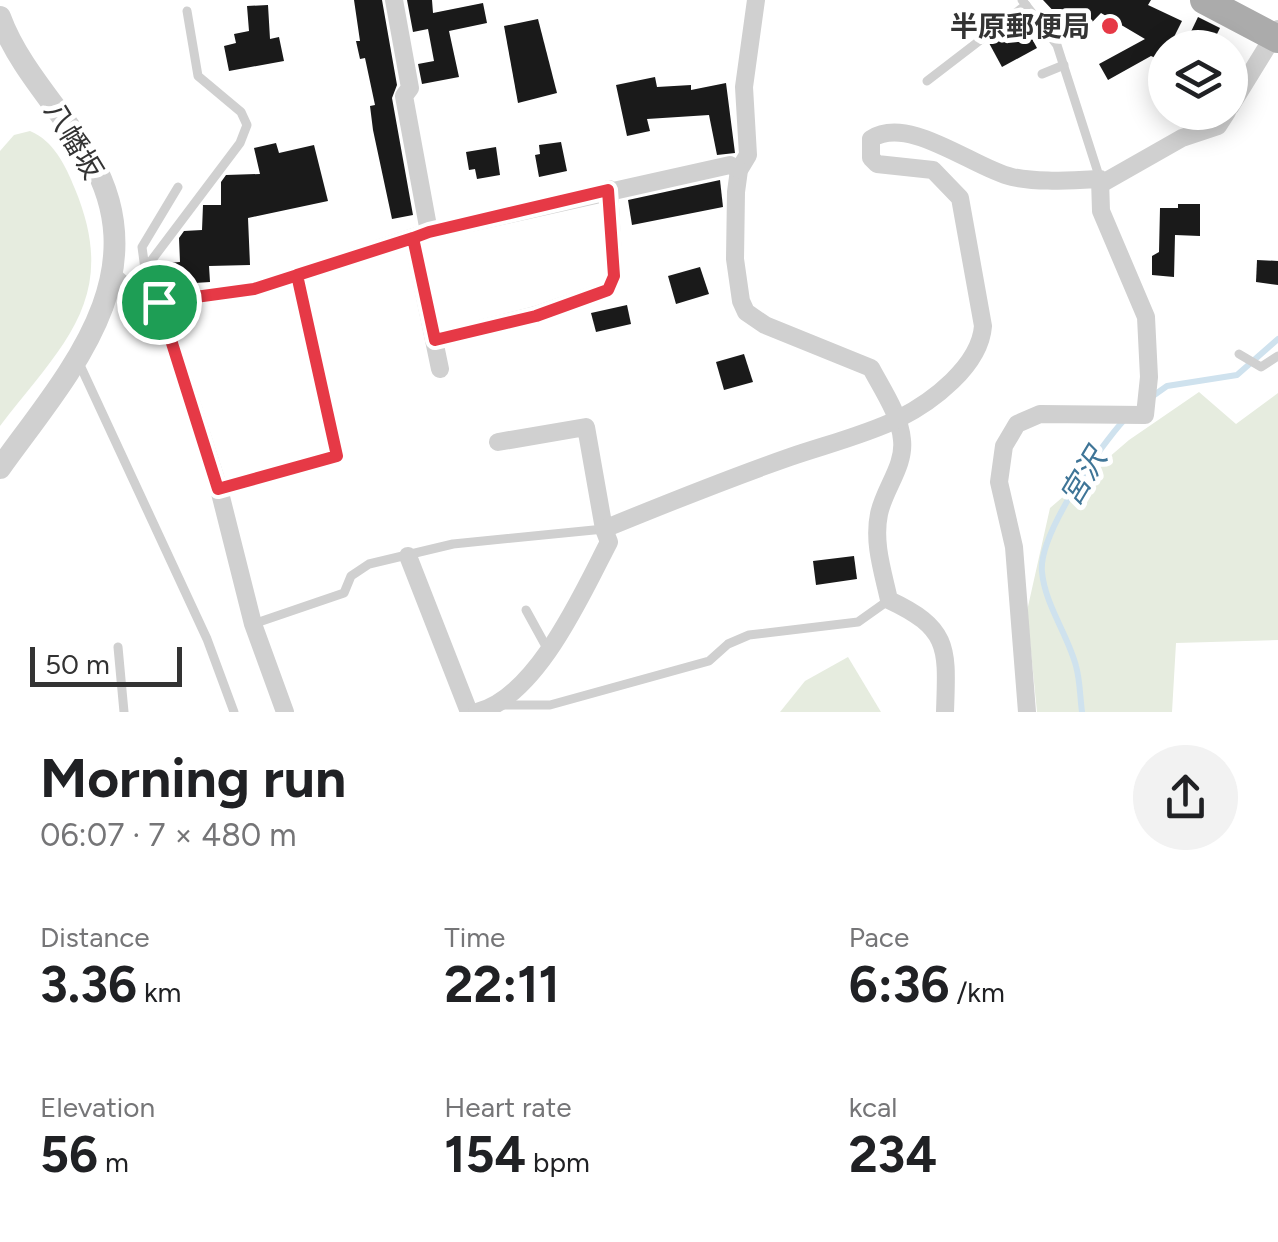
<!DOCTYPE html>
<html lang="en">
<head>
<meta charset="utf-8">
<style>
	body { margin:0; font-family:Figtree,"Noto Sans JP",sans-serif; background:#f2f2f2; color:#202124; height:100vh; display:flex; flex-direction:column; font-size:38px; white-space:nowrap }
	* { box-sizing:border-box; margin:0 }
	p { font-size:32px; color:#757577 }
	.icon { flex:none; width:55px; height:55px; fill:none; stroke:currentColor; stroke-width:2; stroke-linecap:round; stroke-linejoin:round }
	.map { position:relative; height:712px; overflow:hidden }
	.sheet { display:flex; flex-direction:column; background:#fff; flex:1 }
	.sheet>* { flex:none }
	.controls { position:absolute; left:1148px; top:30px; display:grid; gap:20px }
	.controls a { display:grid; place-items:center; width:100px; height:100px; border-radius:50%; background:#fff; box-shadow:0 5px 25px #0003; font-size:50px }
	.scale { position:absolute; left:30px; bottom:25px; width:152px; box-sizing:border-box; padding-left:10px; border:5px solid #333; border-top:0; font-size:28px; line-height:35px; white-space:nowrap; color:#333; -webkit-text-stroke:8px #fff; paint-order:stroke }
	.pin { position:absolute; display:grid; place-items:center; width:85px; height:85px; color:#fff; margin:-42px; border:5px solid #fff; border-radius:50%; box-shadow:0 2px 10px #0007 }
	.round { display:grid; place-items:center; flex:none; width:105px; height:105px; border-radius:52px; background:#f2f2f2 }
	.headline { display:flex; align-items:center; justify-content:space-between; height:170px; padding:0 40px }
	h1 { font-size:55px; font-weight:700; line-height:75px }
	.figures { display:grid; grid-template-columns:repeat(3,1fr); gap:15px; height:170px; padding:10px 40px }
	.figures div { display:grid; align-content:center }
	.figures b { font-size:50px; font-weight:700 }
	.figures small { font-size:28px; font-weight:400 }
	.figures p { font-size:28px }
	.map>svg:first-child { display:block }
	.green { fill:#e6ecdf }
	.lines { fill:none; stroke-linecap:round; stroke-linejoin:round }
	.stream { stroke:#cfe2ee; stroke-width:6 }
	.building { fill:#1a1a1a }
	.service { stroke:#d0d0d0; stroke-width:9 }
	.minor { stroke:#d0d0d0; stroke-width:18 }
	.tertiary { stroke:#d0d0d0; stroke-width:22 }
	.primary { stroke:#ababab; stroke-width:28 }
	.route-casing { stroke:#fff; stroke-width:20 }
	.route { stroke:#e63946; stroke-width:12 }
	.poi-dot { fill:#e63946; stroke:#fff; stroke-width:4 }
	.labels { text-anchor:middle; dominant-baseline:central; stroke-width:10; stroke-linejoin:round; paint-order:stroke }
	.poi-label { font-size:28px; font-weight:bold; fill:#333; stroke:#fff; text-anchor:end }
	.street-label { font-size:28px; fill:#333; stroke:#fff }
	.water-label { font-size:30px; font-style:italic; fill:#3f7597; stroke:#fff }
</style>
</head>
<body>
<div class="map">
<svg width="1278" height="712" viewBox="0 0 1278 712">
	<rect width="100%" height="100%" fill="#fff"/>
	<!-- green -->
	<g class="green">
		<path d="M30,131C53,140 66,166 75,189C120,298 64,343 0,426V151L14,135Z"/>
		<polygon points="1199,392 1236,424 1278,393 1278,640 1176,643 1172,712 1037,712 1027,611 1050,508 1129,440"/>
		<polygon points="848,657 881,712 780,712 805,681"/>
	</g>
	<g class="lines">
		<!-- stream -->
		<g class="stream">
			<polyline points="1150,398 1167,386 1237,375 1278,339"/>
			<path d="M1082,712C1080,697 1080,680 1076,666C1068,635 1045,605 1042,572C1038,535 1100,446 1125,419"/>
		</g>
	</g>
	<!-- building -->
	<g class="building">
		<polygon points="354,0 382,0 397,85 392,98 413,215 392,219 373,130 370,106 375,105 365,58 360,59 356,41 360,41"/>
		<polygon points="407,0 432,0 433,13 483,3 487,23 449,31 459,77 422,84 418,64 434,61 428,29 413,32"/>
		<polygon points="1043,0 1151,0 1148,5 1182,21 1162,61 1151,56 1108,80 1099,64 1145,39 1101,13 1073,42 1054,23 1059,17"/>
		<polygon points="268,5 270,39 279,37 284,61 229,71 224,46 236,43 234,34 249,31 247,6"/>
		<polygon points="1198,17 1220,28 1210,48 1187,40"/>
		<polygon points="538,19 557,93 518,103 504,26"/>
		<polygon points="1024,24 1037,48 1002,67 989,43"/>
		<polygon points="655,77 657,87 691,85 691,90 726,83 735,153 717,155 709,115 647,119 650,131 627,136 616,85"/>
		<polygon points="561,142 567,171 539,177 535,155 540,154 539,145"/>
		<polygon points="276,143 279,153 314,145 328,201 248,218 250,265 209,266 210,282 149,286 152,273 167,271 167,263 180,262 179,238 184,231 202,230 203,205 221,205 221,182 226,175 260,174 254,148"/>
		<polygon points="496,147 500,175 477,179 475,169 469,170 466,152"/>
		<polygon points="720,180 723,207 632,225 628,200"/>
		<polygon points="1178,204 1200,204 1200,236 1175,235 1174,277 1152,275 1152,256 1159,252 1160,208 1178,208"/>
		<polygon points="1257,260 1278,261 1278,285 1256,282"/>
		<polygon points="700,267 709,294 676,304 668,276"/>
		<polygon points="627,305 631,324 596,332 591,313"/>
		<polygon points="744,354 753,382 724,390 716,362"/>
		<polygon points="854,556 857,579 816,585 813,561"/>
	</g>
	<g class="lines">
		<!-- service -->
		<g class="service">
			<polyline points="1022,0 1057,45 1100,179"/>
			<polyline points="1042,74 1064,65"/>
			<polyline points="927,81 1026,5"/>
			<polyline points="145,269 142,247 178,187"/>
			<polyline points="134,294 145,269 240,143 247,125 241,112 198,76 187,11"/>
			<polyline points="1239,354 1261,367 1278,356"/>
			<polyline points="79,363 207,639 234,712"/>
			<polyline points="220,489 337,456 297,275"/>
			<polyline points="526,610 548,650"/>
			<polyline points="253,624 344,593 351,576 369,564 453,544 604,529"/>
			<polyline points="118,647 124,712"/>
			<polyline points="499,705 550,705 709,661 728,644 749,635 858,622 889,600"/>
		</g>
		<!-- minor -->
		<g class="minor">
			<polyline points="394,0 410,88 404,96 429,232"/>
			<path d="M756,0L744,87L748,155L739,170L736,192L735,259L741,301L746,312L765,325L871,368C882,389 900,415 902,440C905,466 884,489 879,514C873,543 883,572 889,600C951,629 947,649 945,712"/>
			<polyline points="1230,107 1278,29"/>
			<polyline points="1101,184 1182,138 1218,126 1227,112"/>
			<polyline points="413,239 440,369"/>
			<polyline points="112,275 134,294 159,302"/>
			<polyline points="435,340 536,315 607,290 614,276 609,189"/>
			<polyline points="498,442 586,427 604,529"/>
			<polyline points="408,556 469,712"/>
			<polyline points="285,712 253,624 219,489 159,302 254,289 429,232 730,165 739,170"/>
			<path d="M477,712C537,697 583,592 609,542L604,529C665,504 727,479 790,457C825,445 865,435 898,419C932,402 980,366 983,326L960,198L933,170L877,164L871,158V139C909,114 975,169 1012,177C1041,183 1071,180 1100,179L1101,211L1146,317L1149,377L1145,415L1040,414L1017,424L1004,446L999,482L1014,547L1027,712"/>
		</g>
		<!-- tertiary -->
		<path class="tertiary" d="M0,17C19,69 63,112 91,159C159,278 65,377 0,468"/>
		<!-- primary -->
		<polyline class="primary" points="1204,0 1278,39"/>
	</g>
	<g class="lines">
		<defs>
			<polyline id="route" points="159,302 254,289 413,238 429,232 608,190 614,276 608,290 536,316 435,340 413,238 297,275 337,456 218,489 159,302"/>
		</defs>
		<!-- route casing -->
		<use href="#route" class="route-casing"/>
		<!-- route -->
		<use href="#route" class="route"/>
	</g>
	<!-- markers -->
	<circle class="poi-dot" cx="1110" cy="26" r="10"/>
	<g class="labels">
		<!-- poi labels -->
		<g class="poi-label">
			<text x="1090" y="26">半原郵便局</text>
		</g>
		<!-- street labels -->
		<g class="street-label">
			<text transform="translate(74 140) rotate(59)">八幡坂</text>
		</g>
		<!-- water labels -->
		<g class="water-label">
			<text transform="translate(1083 477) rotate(-59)">宮沢</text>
		</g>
	</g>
</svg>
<div class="controls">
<a><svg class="icon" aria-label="layers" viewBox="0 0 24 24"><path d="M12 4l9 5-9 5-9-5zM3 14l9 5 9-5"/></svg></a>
</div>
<div class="scale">50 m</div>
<div class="pin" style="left:159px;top:302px;background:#1e9e55"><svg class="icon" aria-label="arrive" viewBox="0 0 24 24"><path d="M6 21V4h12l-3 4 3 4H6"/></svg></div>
</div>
<section class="sheet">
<div class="headline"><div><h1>Morning run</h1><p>06:07 · 7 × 480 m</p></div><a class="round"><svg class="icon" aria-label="share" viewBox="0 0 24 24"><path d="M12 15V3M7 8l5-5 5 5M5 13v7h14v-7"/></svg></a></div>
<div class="figures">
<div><p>Distance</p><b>3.36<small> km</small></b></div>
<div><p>Time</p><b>22:11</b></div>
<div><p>Pace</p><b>6:36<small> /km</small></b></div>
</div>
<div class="figures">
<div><p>Elevation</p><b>56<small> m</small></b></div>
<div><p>Heart rate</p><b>154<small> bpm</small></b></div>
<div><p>kcal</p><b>234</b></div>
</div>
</section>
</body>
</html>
